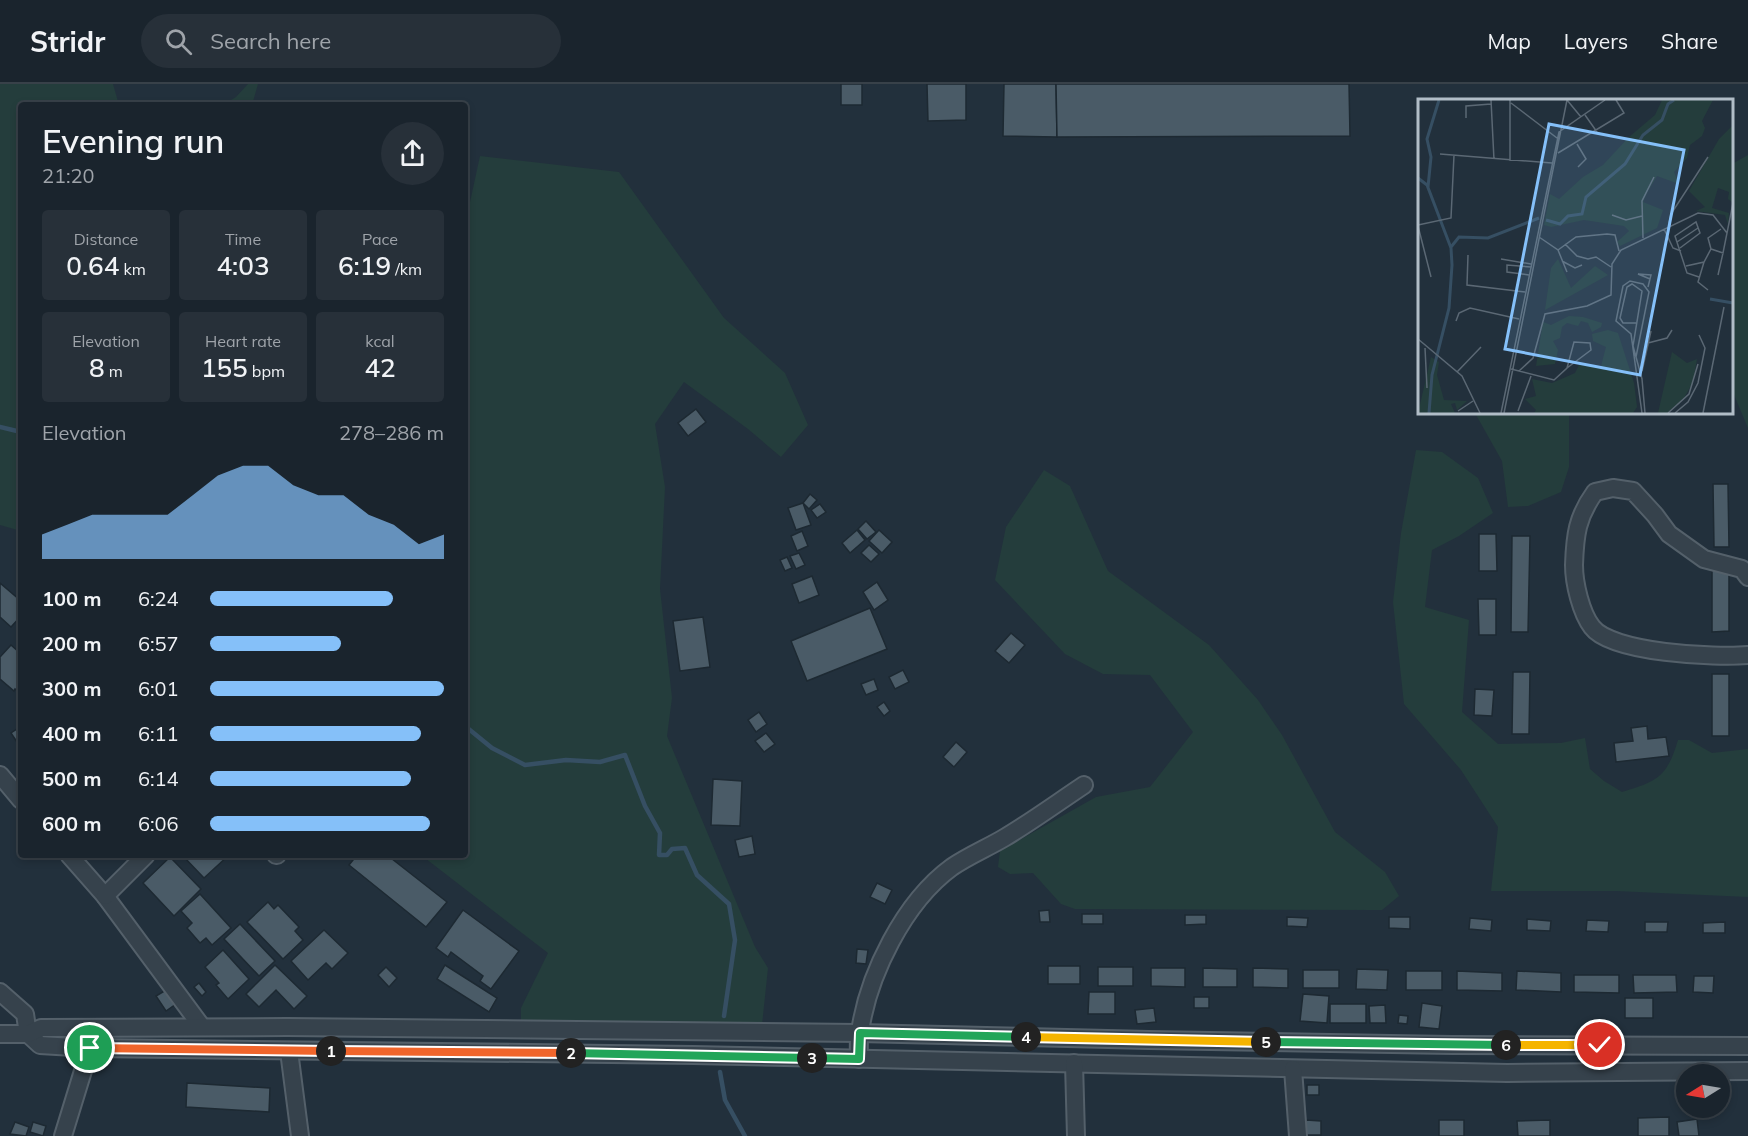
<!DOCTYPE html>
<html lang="en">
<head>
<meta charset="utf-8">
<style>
	body { margin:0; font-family:Mulish,sans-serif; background:#273039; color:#f1f3f6; height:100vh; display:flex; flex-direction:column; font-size:22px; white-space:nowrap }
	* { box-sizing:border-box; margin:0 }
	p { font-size:20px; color:#9fa4aa }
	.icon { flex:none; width:33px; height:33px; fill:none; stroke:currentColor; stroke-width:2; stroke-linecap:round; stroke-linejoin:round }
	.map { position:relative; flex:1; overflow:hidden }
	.panel { position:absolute; left:18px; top:18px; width:450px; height:756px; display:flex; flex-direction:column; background:#1a242d; border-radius:6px; box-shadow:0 3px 9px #0003,0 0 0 2px #384149 }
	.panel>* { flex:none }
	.needle { width:39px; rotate:259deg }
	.tools { position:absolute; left:1676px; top:980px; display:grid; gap:12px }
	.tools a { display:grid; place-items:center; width:54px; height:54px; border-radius:50%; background:#1a242d; box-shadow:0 3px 9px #0003,0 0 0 2px #384149; font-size:30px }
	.pin { position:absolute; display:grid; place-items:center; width:51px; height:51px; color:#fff; margin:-26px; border:3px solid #fff; border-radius:50%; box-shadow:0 2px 6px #0007 }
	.km { position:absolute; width:30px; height:30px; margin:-15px; border-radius:50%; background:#222; color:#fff; font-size:16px; line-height:30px; text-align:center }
	.round { display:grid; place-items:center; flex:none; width:63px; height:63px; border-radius:32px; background:#273039 }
	.head { display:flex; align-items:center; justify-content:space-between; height:102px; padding:0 24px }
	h1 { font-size:33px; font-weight:600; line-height:45px }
	.metrics { display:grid; grid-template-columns:repeat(3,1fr); gap:9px; height:102px; padding:6px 24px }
	.metrics div { display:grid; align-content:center; border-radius:6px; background:#273039; text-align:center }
	.metrics b { font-size:26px; font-weight:600 }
	.metrics small { font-size:16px; font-weight:400 }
	.metrics p { font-size:16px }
	.chart { height:168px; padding:12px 24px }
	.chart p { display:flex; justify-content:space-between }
	.chart svg { width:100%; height:108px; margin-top:6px; fill:#85c0f9; opacity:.7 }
	ul { padding:0 24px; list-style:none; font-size:20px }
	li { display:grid; grid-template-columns:96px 72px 1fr; align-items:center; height:45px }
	li i { height:15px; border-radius:8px; background:#85c0f9 }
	header { display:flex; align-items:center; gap:36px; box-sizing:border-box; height:84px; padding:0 30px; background:#1a242d; border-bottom:2px solid #384149 }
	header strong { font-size:28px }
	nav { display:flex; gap:33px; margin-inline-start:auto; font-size:21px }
	.search { width:420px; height:54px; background:#273039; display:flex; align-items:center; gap:15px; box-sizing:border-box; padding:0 21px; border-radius:33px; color:#9fa4aa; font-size:22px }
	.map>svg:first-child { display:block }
	.green { fill:#243d3c }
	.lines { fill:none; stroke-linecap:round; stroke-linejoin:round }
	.stream { stroke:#364f63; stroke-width:4.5 }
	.building { fill:#4a5b67; stroke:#1d2932; stroke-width:1.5 }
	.minor-casing { stroke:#54606a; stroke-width:20 }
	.minor { stroke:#36424c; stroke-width:16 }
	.split-1-casing { stroke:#fff; stroke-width:12 }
	.split-2-casing { stroke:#fff; stroke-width:12 }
	.split-3-casing { stroke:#fff; stroke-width:12 }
	.split-4-casing { stroke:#fff; stroke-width:12 }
	.split-5-casing { stroke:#fff; stroke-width:12 }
	.split-6-casing { stroke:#fff; stroke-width:12 }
	.split-7-casing { stroke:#fff; stroke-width:12 }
	.split-1 { stroke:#f0652b; stroke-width:8 }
	.split-2 { stroke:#f0652b; stroke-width:8 }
	.split-3 { stroke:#22a559; stroke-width:8 }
	.split-4 { stroke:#22a559; stroke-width:8 }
	.split-5 { stroke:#f5b400; stroke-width:8 }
	.split-6 { stroke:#22a559; stroke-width:8 }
	.split-7 { stroke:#f5b400; stroke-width:8 }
	.inset-river { fill:none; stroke:#364f63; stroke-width:3 }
	.inset-road { fill:none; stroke:#5b6874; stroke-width:1.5 }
	.view { fill:#85c0f9; fill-opacity:0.15; stroke:#85c0f9; stroke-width:3 }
	.inset-edge { fill:none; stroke:#b1bdc7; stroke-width:3 }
</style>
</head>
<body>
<header>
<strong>Stridr</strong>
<div class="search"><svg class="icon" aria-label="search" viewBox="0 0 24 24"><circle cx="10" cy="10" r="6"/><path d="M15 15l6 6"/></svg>Search here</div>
<nav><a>Map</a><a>Layers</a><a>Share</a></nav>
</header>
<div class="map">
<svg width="1748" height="1052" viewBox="0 0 1748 1052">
	<rect width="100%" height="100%" fill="#22303c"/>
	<!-- green -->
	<g class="green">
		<polygon points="0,0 113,0 119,21 21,21 21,447 0,441"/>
		<polygon points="248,0 258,0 252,21 223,21 236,13"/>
		<polygon points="1748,71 1748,344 1732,306 1732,80"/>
		<polygon points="480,72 619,88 724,234 785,289 808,341 781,373 748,345 684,298 655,340 665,403 660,505 672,614 667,652 755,863 768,884 762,941 521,938 521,924 548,869 421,771 465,771 465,141"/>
		<polygon points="1475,329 1569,329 1569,383 1561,408 1528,422 1508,423 1502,377"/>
		<path d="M1416,366L1442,368L1478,394L1493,429L1459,452L1432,466L1425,523L1469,536L1462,628L1498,660L1561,659L1585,654L1590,685L1604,697L1622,708C1658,697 1667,693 1678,656H1689L1712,669L1748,665V813L1616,807H1491L1498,743L1461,686L1404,620L1393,518L1401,449Z"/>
		<polygon points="1044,386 1070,402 1108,487 1209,561 1258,616 1282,651 1335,748 1385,788 1399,812 1382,826 1075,825 1061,820 1033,789 1010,790 998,783 1000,767 1096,713 1150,703 1193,648 1150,591 1103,590 1065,570 995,496 1006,443"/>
	</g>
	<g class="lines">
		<!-- stream -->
		<g class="stream">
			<polyline points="0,343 21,348"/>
			<polyline points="465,642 492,664 525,681 566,676 600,678 625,671 645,722 660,749 659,771 667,771 672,765 685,764 697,791 729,820 735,856 724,932"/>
			<polyline points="720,988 725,1016 745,1052"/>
		</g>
	</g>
	<!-- building -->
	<g class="building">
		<rect x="841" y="0" width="21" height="21"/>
		<polygon points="927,0 966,0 966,36 928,37"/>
		<polygon points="1004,0 1056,0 1057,53 1003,52"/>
		<polygon points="1056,0 1349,0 1350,52 1057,53"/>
		<polygon points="696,325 706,338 688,352 678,339"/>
		<polygon points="1713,400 1728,400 1729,463 1714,463"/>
		<polygon points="810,410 817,416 809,425 803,419"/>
		<polygon points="803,419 811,441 796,446 788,424"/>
		<polygon points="820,420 826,428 817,434 811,426"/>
		<polygon points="866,437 876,448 867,455 858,445"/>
		<polygon points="857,446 865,456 850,469 842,459"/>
		<polygon points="879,446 892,458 882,469 869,457"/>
		<polygon points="802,447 808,462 797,467 791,452"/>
		<polygon points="1479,450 1496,450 1497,487 1479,487"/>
		<polygon points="1512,452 1530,452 1528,548 1511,548"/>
		<polygon points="869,461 879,470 871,478 861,469"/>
		<polygon points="799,469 805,481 796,485 790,472"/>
		<polygon points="787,473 792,484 785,487 780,476"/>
		<polygon points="1712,485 1729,485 1729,547 1712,548"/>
		<polygon points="812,492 819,511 799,519 792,500"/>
		<polygon points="877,498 888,516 874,526 863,508"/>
		<polygon points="0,499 21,517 21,532 11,543 0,533"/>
		<polygon points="1478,515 1496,515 1496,551 1479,551"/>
		<polygon points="870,524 887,565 807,597 791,557"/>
		<polygon points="703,533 710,583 680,587 673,537"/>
		<polygon points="1011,549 1025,561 1009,579 995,567"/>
		<polygon points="11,561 21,570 21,610 15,605 14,607 0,595 0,573"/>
		<polygon points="903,586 909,598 895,605 889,593"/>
		<polygon points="1513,588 1530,588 1529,650 1512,650"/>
		<rect x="1712" y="590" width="17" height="62"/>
		<polygon points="874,595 878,606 866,611 861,600"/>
		<polygon points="1475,605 1494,606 1492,632 1474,631"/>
		<polygon points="884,618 890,627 884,632 877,623"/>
		<polygon points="759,628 767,640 756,648 748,636"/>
		<polygon points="1647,642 1648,655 1666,653 1669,672 1616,678 1614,659 1633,657 1631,644"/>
		<polygon points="20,643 21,645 21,664 11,649"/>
		<polygon points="766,649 775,660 764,668 755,657"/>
		<polygon points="956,658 967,668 954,683 943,673"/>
		<polygon points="713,695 742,697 740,742 711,741"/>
		<polygon points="752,752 755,770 739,773 735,756"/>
		<polygon points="182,771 229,771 204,794"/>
		<polygon points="357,771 387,771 447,818 426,843 349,781"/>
		<polygon points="170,773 201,805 174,832 143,799"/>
		<polygon points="877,799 892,806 885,820 870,813"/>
		<polygon points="200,810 231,844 212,861 206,854 200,859 187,844 192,839 181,827"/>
		<polygon points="268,818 274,825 278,821 299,843 295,847 303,856 283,875 247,838"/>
		<polygon points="463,826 519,867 491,905 480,897 483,892 451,868 448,873 436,864"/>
		<polygon points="1049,826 1050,838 1040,838 1039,827"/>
		<rect x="1082" y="830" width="21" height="10"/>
		<polygon points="1185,831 1206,831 1206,840 1185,841"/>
		<polygon points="1287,833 1308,834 1307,843 1287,842"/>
		<polygon points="1389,833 1410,833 1410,845 1389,844"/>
		<polygon points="1470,834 1492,836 1491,847 1469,845"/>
		<polygon points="1527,835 1551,837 1550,847 1527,846"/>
		<polygon points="1587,836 1609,837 1608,848 1586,847"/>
		<polygon points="1645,838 1668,838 1667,848 1645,848"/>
		<polygon points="1725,838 1725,849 1703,849 1703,839"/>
		<polygon points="240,840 275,877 259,892 224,855"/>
		<polygon points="324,846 348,869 332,885 326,879 308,896 291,877"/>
		<polygon points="857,865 868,866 866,880 856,879"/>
		<polygon points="223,866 249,895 228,915 216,901 219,899 205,883"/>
		<polygon points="275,881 307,912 294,925 276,906 259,923 246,910"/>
		<polygon points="445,881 497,914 489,928 437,895"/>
		<rect x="1048" y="882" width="32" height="18"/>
		<polygon points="386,883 397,894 389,903 378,891"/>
		<rect x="1098" y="883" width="35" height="19"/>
		<polygon points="1151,884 1185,884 1185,903 1151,902"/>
		<polygon points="1203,884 1237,885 1237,903 1203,903"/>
		<polygon points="1253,884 1288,885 1288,904 1253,903"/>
		<polygon points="1357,885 1388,886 1387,906 1356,905"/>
		<rect x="1303" y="886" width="36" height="18"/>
		<rect x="1406" y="887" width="36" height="19"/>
		<polygon points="1457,887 1502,889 1502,907 1457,906"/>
		<polygon points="1517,887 1561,889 1561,908 1516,906"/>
		<polygon points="1574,891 1619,891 1619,909 1574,908"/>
		<polygon points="1633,891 1676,891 1677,908 1634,909"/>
		<polygon points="1694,892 1714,892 1713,909 1693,908"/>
		<polygon points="199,899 206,908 202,912 194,903"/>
		<polygon points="166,906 176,920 166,927 156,912"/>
		<polygon points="1089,908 1115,908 1115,930 1088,930"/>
		<polygon points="1303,910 1329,912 1327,939 1300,937"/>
		<rect x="1194" y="913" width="15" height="11"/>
		<rect x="1625" y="914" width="28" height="20"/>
		<polygon points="1422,919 1442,922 1439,945 1419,943"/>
		<rect x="1330" y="920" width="36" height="19"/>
		<polygon points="1385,921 1386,939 1370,939 1369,922"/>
		<polygon points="1154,924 1156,938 1137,940 1135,926"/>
		<polygon points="1399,931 1408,932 1407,940 1398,939"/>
		<polygon points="187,999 270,1004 269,1028 186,1023"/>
		<rect x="1307" y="1001" width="12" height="10"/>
		<polygon points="1669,1033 1669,1052 1638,1052 1638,1034"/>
		<polygon points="1697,1035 1699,1052 1679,1052 1677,1038"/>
		<polygon points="1306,1036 1321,1037 1321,1051 1306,1051"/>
		<rect x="1439" y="1036" width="25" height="16"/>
		<polygon points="1550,1036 1550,1052 1518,1052 1517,1037"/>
		<polygon points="15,1038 29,1043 26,1052 10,1050"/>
		<polygon points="33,1038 46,1042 43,1052 30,1048"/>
	</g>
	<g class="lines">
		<defs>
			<g id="minor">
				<path d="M1748,493L1742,485L1704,475L1669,450L1655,431L1633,407L1613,404L1595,408C1577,433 1575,451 1574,481C1574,499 1581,529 1592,543C1611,569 1716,574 1748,571"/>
				<polyline points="0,691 21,716"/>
				<polyline points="69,771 105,812 202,943"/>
				<polyline points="276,771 277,771"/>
				<polyline points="105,812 146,771"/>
				<polyline points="0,908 25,930 28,950 40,961 90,964 693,971 1507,989 1748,987"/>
				<polyline points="0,950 28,950 41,944 287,943 859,949 1149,956 1452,961 1748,962"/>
				<polyline points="289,967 300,1052"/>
				<path d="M859,975C859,966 858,957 860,948C868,891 904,818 952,783C968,772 987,764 1004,754C1031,738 1057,719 1084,701"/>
				<polyline points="1074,979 1076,1052"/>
				<polyline points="1293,985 1298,1052"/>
				<polyline points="63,1052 90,964"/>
			</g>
		</defs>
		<!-- minor casing -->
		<use href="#minor" class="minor-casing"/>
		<!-- minor -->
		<use href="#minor" class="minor"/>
	</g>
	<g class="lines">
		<defs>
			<polyline id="split-1" points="90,964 331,967"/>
			<polyline id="split-2" points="331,967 571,969"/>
			<polyline id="split-3" points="571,969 812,974"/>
			<polyline id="split-4" points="812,974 859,975 860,949 1026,953"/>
			<polyline id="split-5" points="1026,953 1266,958"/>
			<polyline id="split-6" points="1266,958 1506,961"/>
			<polyline id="split-7" points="1506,961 1600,961"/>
		</defs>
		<!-- split-1 casing -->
		<use href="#split-1" class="split-1-casing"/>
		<!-- split-2 casing -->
		<use href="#split-2" class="split-2-casing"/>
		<!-- split-3 casing -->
		<use href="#split-3" class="split-3-casing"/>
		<!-- split-4 casing -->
		<use href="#split-4" class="split-4-casing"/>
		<!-- split-5 casing -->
		<use href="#split-5" class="split-5-casing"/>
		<!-- split-6 casing -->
		<use href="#split-6" class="split-6-casing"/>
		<!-- split-7 casing -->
		<use href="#split-7" class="split-7-casing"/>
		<!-- split-1 -->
		<use href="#split-1" class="split-1"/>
		<!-- split-2 -->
		<use href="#split-2" class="split-2"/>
		<!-- split-3 -->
		<use href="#split-3" class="split-3"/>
		<!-- split-4 -->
		<use href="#split-4" class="split-4"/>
		<!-- split-5 -->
		<use href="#split-5" class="split-5"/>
		<!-- split-6 -->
		<use href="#split-6" class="split-6"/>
		<!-- split-7 -->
		<use href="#split-7" class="split-7"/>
	</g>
	<!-- overview -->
	<g transform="translate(1418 15)">
		<rect width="315" height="315" fill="#22303c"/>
		<path d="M244,1H295L284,22L287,29L284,37L272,46L269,59L256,73L261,85L239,77L230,92L225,103L245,111L239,129L202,147L199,143L211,132L206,127L166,121L133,128L126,126L132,95L141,100L165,78L185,66L211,38L237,16ZM315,26L314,103L310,100L311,93L300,89L294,109L311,114L310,125L307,116L278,112L287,108L271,92L301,40ZM140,160L153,189L177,167L190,176L127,211L133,169ZM151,217L165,218L184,224L183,228L174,233L170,224L163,222L160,227L149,224L144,228L142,239L135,242L140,251L137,265L118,267L125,223L133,226ZM190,231L200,234L216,284L219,308L215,314H116L118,311L107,300L118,297L114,280L134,284L157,274L161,266L183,267L188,248L175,242L174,235ZM254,253L269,264L279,260L275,283L266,299L249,314H240ZM13,258L21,263L19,276L26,301L49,302L39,311L37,304L33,305L37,314H0Z" fill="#243d3c"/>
		<path class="inset-river" d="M0,79L9,86L33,149L34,166L31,209L14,276L11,314M10,88L13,58L9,40L21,1M128,121L142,125L150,117L164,115L168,98L207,65L225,36L244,21L250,5L256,1M33,148L41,138L70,139L121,119M292,200L315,204"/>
		<path class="inset-road" d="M73,1L76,61M92,1V62M149,1L163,18M93,4L139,39M167,16L179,33M48,19V7L73,5M159,45L168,60L160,68M140,54L206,14L198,1M22,55L134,64M194,116L208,121L224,117M251,124L253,115L290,58M0,126L33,119L36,56M0,127L13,178M246,130L255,149L263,152M121,138L140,151L149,173M225,139L224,102L236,78M259,143L280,129M147,145L159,157L170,160L178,158L193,168M262,149L282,134L278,123L257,137L269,174L281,178M293,150L290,139L303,130M140,151L158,138L189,135L197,136L201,152M50,156L49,186L107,193M83,160L113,165M144,162L157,169L164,166M286,163L280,183L290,191M268,167L286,163L293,150L305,154L315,104M111,176L89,173V166L113,168M300,176L305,154M230,188L233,176L220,175L232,180M38,222L41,214L52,209L101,220M218,224H205L202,219L209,188L214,185L224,192L215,247L224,280L227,314M0,240L44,277L62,314M230,244L249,239L254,231M7,249L9,289M218,258L231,193L225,185L212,182L205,187L198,222L213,235L224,314M93,270L136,281L149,269L156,243L172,244L173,251L149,269M101,272L115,259L127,215L169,207L193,196L194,165L203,151L280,114L295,116L309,134M224,272L233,232M39,273L63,248M40,312L55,302M100,312L113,277M83,314L141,33L187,1M86,314L149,1M250,314L271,295L280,265M257,314L270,303L280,284L287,249L281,236M285,314L306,208"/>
		<path class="view" d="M131,25L266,51L222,276L87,250Z"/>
		<rect width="315" height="315" class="inset-edge"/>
	</g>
</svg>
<div class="tools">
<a><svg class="needle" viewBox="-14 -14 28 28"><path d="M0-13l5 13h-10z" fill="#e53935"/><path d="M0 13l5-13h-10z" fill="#9fa4aa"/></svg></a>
</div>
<div class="pin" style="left:90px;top:964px;background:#1e9e55"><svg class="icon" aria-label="arrive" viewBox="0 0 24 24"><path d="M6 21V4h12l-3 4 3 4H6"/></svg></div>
<div class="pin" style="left:1600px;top:961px;background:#d93025"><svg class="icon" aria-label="check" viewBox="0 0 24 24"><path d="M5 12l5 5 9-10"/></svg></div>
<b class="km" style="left:331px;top:967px">1</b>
<b class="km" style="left:571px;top:969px">2</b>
<b class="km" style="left:812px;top:974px">3</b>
<b class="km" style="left:1026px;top:953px">4</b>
<b class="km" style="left:1266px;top:958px">5</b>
<b class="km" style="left:1506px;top:961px">6</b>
<section class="panel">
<div class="head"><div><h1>Evening run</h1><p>21:20</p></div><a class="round"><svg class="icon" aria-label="share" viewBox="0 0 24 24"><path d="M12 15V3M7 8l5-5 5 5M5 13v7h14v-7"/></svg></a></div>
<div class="metrics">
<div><p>Distance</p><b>0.64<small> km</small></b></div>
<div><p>Time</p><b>4:03</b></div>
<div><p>Pace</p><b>6:19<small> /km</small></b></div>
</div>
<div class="metrics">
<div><p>Elevation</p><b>8<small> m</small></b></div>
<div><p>Heart rate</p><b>155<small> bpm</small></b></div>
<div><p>kcal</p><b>42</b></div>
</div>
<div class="chart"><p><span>Elevation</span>278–286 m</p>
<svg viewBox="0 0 160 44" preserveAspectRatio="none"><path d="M0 44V34L10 30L20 26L30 26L40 26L50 26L60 18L70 10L80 6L90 6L100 14L110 18L120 18L130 26L140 30L150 38L160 34V44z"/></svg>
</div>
<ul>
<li><b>100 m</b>6:24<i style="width:78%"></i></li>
<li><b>200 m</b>6:57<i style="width:56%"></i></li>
<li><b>300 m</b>6:01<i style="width:100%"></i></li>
<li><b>400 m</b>6:11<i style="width:90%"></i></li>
<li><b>500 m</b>6:14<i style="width:86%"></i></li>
<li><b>600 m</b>6:06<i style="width:94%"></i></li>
</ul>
</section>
</div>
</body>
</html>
